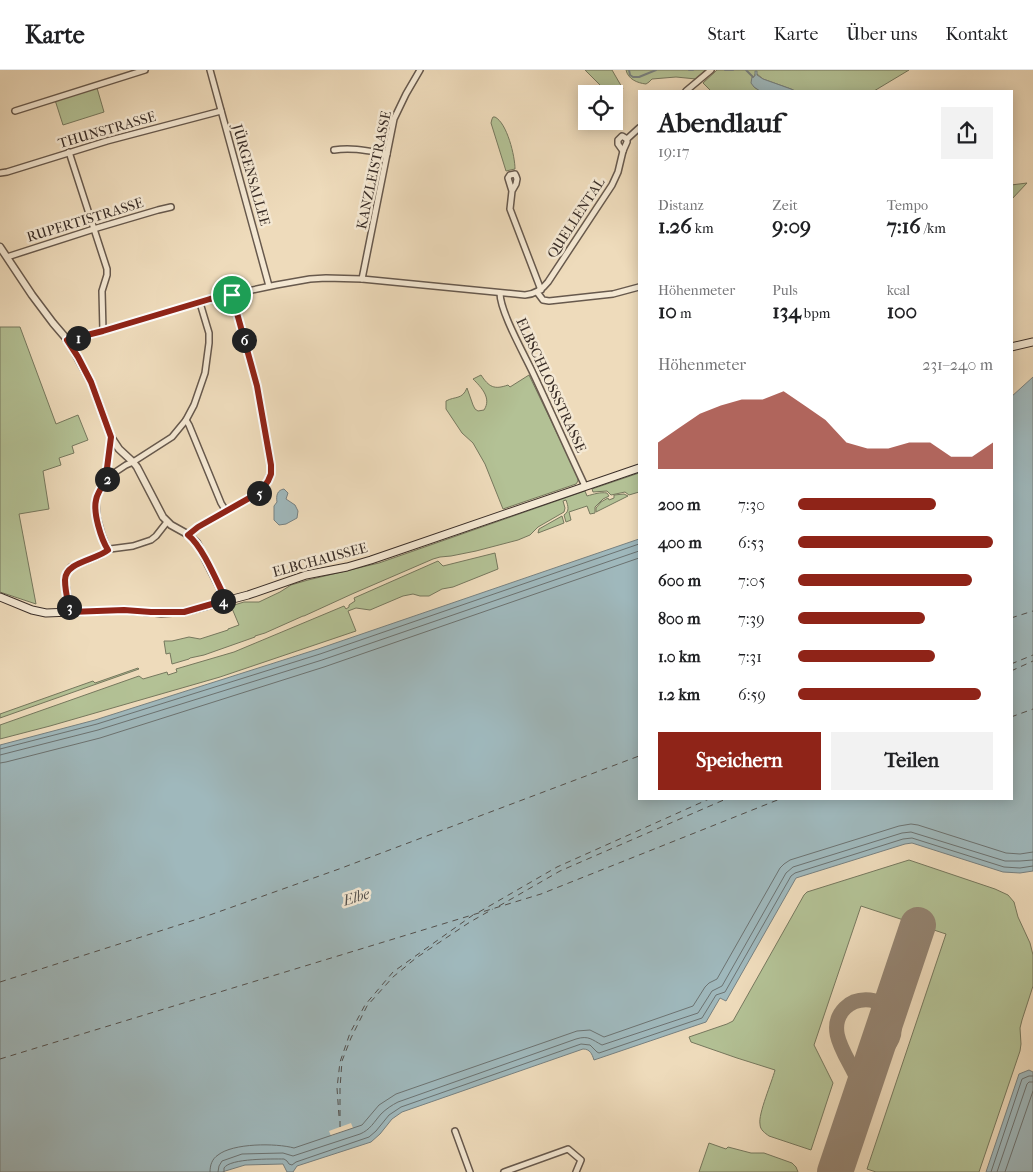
<!DOCTYPE html>
<html lang="de">
<head>
<meta charset="utf-8">
<style>
	body { margin:0; font-family:"IM FELL French Canon",serif; background:#f2f2f2; color:#202124; height:100vh; display:flex; flex-direction:column; font-size:19px; white-space:nowrap }
	* { box-sizing:border-box; margin:0 }
	p { font-size:16px; color:#757577 }
	.icon { flex:none; width:28px; height:28px; fill:none; stroke:currentColor; stroke-width:2; stroke-linecap:round; stroke-linejoin:round }
	.map { position:relative; flex:1; overflow:hidden }
	.side { position:absolute; left:638px; top:20px; width:375px; height:710px; display:flex; flex-direction:column; background:#fff; border-radius:0px; box-shadow:0 2px 12px #0003 }
	.side>* { flex:none }
	.fabs { position:absolute; left:578px; top:15px; display:grid; gap:10px }
	.fabs a { display:grid; place-items:center; width:45px; height:45px; border-radius:0px; background:#fff; box-shadow:0 2px 12px #0003; font-size:25px }
	.pin { position:absolute; display:grid; place-items:center; width:42px; height:42px; color:#fff; margin:-21px; border:2px solid #fff; border-radius:50%; box-shadow:0 1px 5px #0007 }
	.km { position:absolute; width:25px; height:25px; margin:-12px; border-radius:50%; background:#222; color:#fff; font-size:14px; line-height:25px; text-align:center }
	.round { display:grid; place-items:center; flex:none; width:52px; height:52px; border-radius:0px; background:#f2f2f2 }
	.overview { display:flex; align-items:center; justify-content:space-between; height:85px; padding:0 20px }
	h1 { font-size:28px; font-weight:800; line-height:38px }
	.figures { display:grid; grid-template-columns:repeat(3,1fr); gap:8px; height:85px; padding:5px 20px }
	.figures div { display:grid; align-content:center }
	.figures b { font-size:21px; font-weight:800 }
	.figures small { font-size:14px; font-weight:400 }
	.figures p { font-size:14px }
	.chart { height:140px; padding:10px 20px }
	.chart p { display:flex; justify-content:space-between }
	.chart svg { width:100%; height:90px; margin-top:5px; fill:#8f2418; opacity:.7 }
	.primary-button { display:flex; gap:10px; margin-top:auto; padding:10px 20px }
	.primary-button a { flex:1; height:58px; border-radius:0px; background:#8f2418; color:#fff; font-size:20px; font-weight:800; line-height:58px; text-align:center }
	.primary-button a+a { background:#f2f2f2; color:#202124 }
	ul { padding:0 20px; list-style:none; font-size:16px }
	li { display:grid; grid-template-columns:80px 60px 1fr; align-items:center; height:38px }
	li i { height:12px; border-radius:6px; background:#8f2418 }
	header { display:flex; align-items:center; gap:30px; box-sizing:border-box; height:70px; padding:0 25px; background:#fff; border-bottom:1px solid #e0e0e0 }
	header strong { font-size:24px }
	nav { display:flex; gap:28px; margin-inline-start:auto; font-size:18px }
	.map>svg:first-child { display:block }
	.green { fill:#b3c195; stroke:#76785e }
	.water { fill:#9fb8bc; stroke:#778181 }
	.pier { fill:#eedbbb }
	.lines { fill:none; stroke-linecap:round; stroke-linejoin:round }
	.shore { stroke:#6c7372; stroke-width:1 }
	.stream { stroke:#778181; stroke-width:2 }
	.ferry { stroke:#53504d; stroke-width:1; stroke-dasharray:6 5; stroke-linecap:butt }
	.taxiway { stroke:#948472; stroke-width:15 }
	.runway { stroke:#948472; stroke-width:36 }
	.minor-casing { stroke:#67594d; stroke-width:8 }
	.tertiary-casing { stroke:#67594d; stroke-width:9 }
	.secondary-casing { stroke:#3a2e28; stroke-width:9 }
	.minor { stroke:#f4e8d3; stroke-width:5 }
	.tertiary { stroke:#f4e8d3; stroke-width:6 }
	.secondary { stroke:#f4e8d3; stroke-width:7 }
	.route-casing { stroke:#fff; stroke-width:10 }
	.route { stroke:#8f2418; stroke-width:6 }
	.labels { text-anchor:middle; dominant-baseline:central; stroke-width:5; stroke-linejoin:round; paint-order:stroke }
	.street-label { font-size:14px; fill:#3a2e28; stroke:#f4e8d3 }
	.water-label { font-size:15px; font-style:italic; fill:#53504d; stroke:#f4e8d3 }
</style>
</head>
<body>
<header>
<strong>Karte</strong>
<nav><a>Start</a><a>Karte</a><a>Über uns</a><a>Kontakt</a></nav>
</header>
<div class="map">
<svg width="1033" height="1102" viewBox="0 0 1033 1102">
	<rect width="100%" height="100%" fill="#eedbbb"/>
	<filter id="stains"><feTurbulence type="fractalNoise" baseFrequency=".004" numOctaves="4"/><feColorMatrix values="0 0 0 0 .2 0 0 0 0 .09 0 0 0 0 .02 0 0 0 .5 -.17"/></filter>
	<radialGradient id="worn" r=".72"><stop offset=".6" stop-color="#630" stop-opacity="0"/><stop offset="1" stop-color="#630" stop-opacity=".3"/></radialGradient>
	<!-- green -->
	<g class="green">
		<polygon points="585,0 612,0 623,19 611,24 606,24 603,18"/>
		<path d="M626,0H705L696,9L676,7L652,9L649,12L646,14C637,13 628,9 626,0Z"/>
		<polygon points="717,0 909,0 874,21 795,21 791,19 763,9 757,4 755,4 754,17 760,21 711,21 703,13"/>
		<polygon points="97,18 104,42 63,55 55,30"/>
		<path d="M493,47H495C507,53 515,86 515,99L506,101L491,53L492,49Z"/>
		<polygon points="1027,113 1011,130 1011,115"/>
		<polygon points="0,257 20,257 56,354 78,345 88,370 72,376 74,383 59,388 61,395 43,401 49,439 19,444 36,534 0,522"/>
		<path d="M481,305C489,317 494,320 508,315L510,317L529,305L578,407V411L576,414L503,439L485,394L473,373L462,363L446,339V331C455,326 462,330 467,318L473,335L475,339L478,341L484,340C492,328 481,317 473,309Z"/>
		<polygon points="639,403 639,422 629,425 625,422 611,425 607,421 593,422 592,419"/>
		<path d="M585,421L587,426C594,424 600,422 607,423L609,426L603,429L595,437V443L590,444L587,436L569,442L571,450L566,452L564,445C570,441 568,436 566,430L563,431L565,438L564,442L538,457L530,465L518,470L476,481L451,486L440,487L433,489L352,524L304,546H303L265,563L255,566V567L204,585L190,588L189,589L172,594L170,583L166,584L164,571H172L189,567L200,569L228,560V559L239,555L231,536L244,532H259L280,522L291,515L308,510L379,493Z"/>
		<polygon points="624,424 628,426 596,442 596,438 601,432 608,428 609,430 614,428 614,425"/>
		<polygon points="562,446 564,453 538,463 539,459"/>
		<polygon points="495,483 498,499 453,517 442,519 429,526 420,526 413,524 403,526 370,540 356,538 348,541 356,561 220,607 50,656 0,669 0,655 139,606 143,609 167,602 168,605 177,602 176,599 234,582 344,536 346,539 349,537 349,535 355,531 354,528 438,491 443,496"/>
		<polygon points="138,598 139,599 0,648 0,644 93,611 95,613"/>
		<path d="M909,790L995,819L1008,825L1014,832L1018,847L1030,873L1033,885V916L1022,950L1020,958L1021,974L1020,981L979,1102H876L867,1099L946,864L861,836L814,975L833,1013L811,1080L769,1066C765,1063 760,1060 760,1054C758,1044 772,1012 775,1000L737,988L691,972L689,967L727,954L733,951L804,825L807,822Z"/>
		<polygon points="709,1073 726,1079 728,1077 751,1083 764,1083 792,1093 796,1097 798,1102 699,1102"/>
	</g>
	<!-- water -->
	<g class="water">
		<polygon points="755,1 757,1 757,5 763,9 791,19 795,21 760,21 754,17 751,13 752,7 755,6"/>
		<path d="M1033,307V801L1020,803L1003,802L912,773L905,774L796,808L726,931L720,928L706,952L594,990C592,984 590,979 583,979L402,1042L392,1049L380,1064L371,1072L297,1096L293,1102H287L283,1094L245,1095L222,1102H0V675L95,650L318,579L639,469V729H1011V327Z"/>
		<path d="M284,419L288,423L286,429L295,435L298,441L297,448L286,454L279,455L274,450V436L277,432C276,426 277,420 284,419Z"/>
		<polygon points="1029,1000 1033,1002 1033,1102 986,1102 1019,1004"/>
	</g>
	<!-- pier -->
	<polygon class="pier" points="351,1053 353,1058 331,1066 329,1061"/>
	<g class="lines">
		<!-- shore -->
		<g class="shore">
			<polyline points="0,679 97,654 320,584 639,474"/>
			<polyline points="0,685 98,660 322,590 639,481"/>
			<polyline points="0,693 6,692 100,668 324,597 639,488"/>
			<path d="M210,1102C210,1095 212,1089 218,1085C233,1073 276,1073 294,1078L362,1055L379,1035L396,1024L577,961L590,960L604,967L693,936L705,917L709,913L717,909L780,798L784,794L790,790L899,756L911,754L918,755L1006,783L1020,784L1033,782"/>
			<path d="M218,1102L219,1096L222,1091L242,1084L283,1083L293,1086L360,1064C370,1060 374,1052 381,1044C386,1039 392,1035 398,1032L576,969C589,965 592,970 602,975L698,943L712,921L722,916L786,803L793,797L902,763L911,762L1005,791H1020L1033,790"/>
			<path d="M224,1102C224,1101 224,1099 224,1098C230,1088 273,1089 284,1089L287,1091L289,1094L292,1095L296,1092L369,1067L376,1061L389,1045L401,1037L581,974L590,975L597,982L599,983L702,948L716,925L725,922L791,806L795,803L903,769L912,768L1004,797L1020,798L1033,796"/>
			<polyline points="991,1102 1022,1009 1029,1006 1033,1006"/>
			<polyline points="997,1102 1027,1014 1029,1012 1033,1012"/>
			<polyline points="1005,1102 1033,1021"/>
		</g>
		<!-- stream -->
		<g class="stream">
			<polyline points="629,0 630,5 633,7 639,7 656,0"/>
			<polyline points="689,0 693,0"/>
			<polyline points="725,0 733,0"/>
			<polyline points="746,0 753,7"/>
		</g>
		<!-- ferry -->
		<g class="ferry">
			<polyline points="1011,548 1033,541"/>
			<polyline points="1011,594 1033,585"/>
			<polyline points="1011,601 1033,591"/>
			<polyline points="1011,647 1033,639"/>
			<polyline points="499,836 560,801 726,729"/>
			<polyline points="479,842 557,797 709,729"/>
			<polyline points="0,912 207,846 339,799 639,686"/>
			<polyline points="0,989 541,824 780,729"/>
			<polyline points="339,1046 337,1018 340,992 350,963 365,935 393,902 473,845"/>
			<polyline points="340,1057 340,1018 342,991 351,968 367,936 393,907 416,888 470,852 493,839"/>
		</g>
		<!-- taxiway -->
		<path class="taxiway" d="M858,1034C859,1026 860,1019 858,1011C850,989 823,960 845,938C852,931 860,929 870,930C879,931 886,937 890,945C903,968 883,981 870,997"/>
		<!-- runway -->
		<polyline class="runway" points="835,1102 918,855"/>
		<defs>
			<g id="minor">
				<polyline points="210,0 269,216"/>
				<polyline points="686,21 711,0"/>
				<polyline points="15,41 145,0"/>
				<path d="M334,80C352,77 369,81 387,84"/>
				<polyline points="623,81 618,74 618,70 622,66 627,69"/>
				<polyline points="69,82 107,199 107,205 102,221 103,261"/>
				<polyline points="0,103 7,102 107,71 221,41"/>
				<polyline points="512,121 508,108 510,105 515,104 516,106 517,109 516,114 512,121 510,139 541,220"/>
				<polyline points="7,187 97,158 158,140 171,137"/>
				<polyline points="362,209 394,49 406,24 420,0"/>
				<polyline points="537,222 543,230 549,231 613,224 639,217"/>
				<path d="M500,223C500,241 523,282 532,301C550,339 567,378 585,416"/>
				<path d="M67,270L103,261L210,229L276,215L310,209L326,208L362,209L525,225C535,224 542,220 548,212L612,115L618,102L623,81L627,72V69L639,58"/>
				<polyline points="186,350 189,355 221,433 226,441"/>
				<polyline points="107,409 106,406 111,367"/>
				<path d="M189,465L198,457L260,422C268,415 271,406 271,395L257,316L232,225"/>
				<polyline points="108,480 102,465 97,447 96,433 96,429 104,414 111,405 126,395 133,392 172,367 186,350 194,335 205,303 209,273 209,263 200,233"/>
				<polyline points="70,542 65,509 67,502 71,497 101,485 110,479 133,476 151,470 156,466 167,452"/>
				<polyline points="455,1061 470,1102"/>
				<polyline points="504,1102 568,1079 581,1090 576,1102"/>
			</g>
			<polyline id="tertiary" points="0,177 32,225 53,253 65,267 74,281 91,312 111,367 119,379 133,392 137,397 163,447 171,455 189,465 197,473 226,530"/>
			<g id="secondary">
				<polyline points="1011,277 1033,272"/>
				<polyline points="0,527 32,540 46,543 124,540 161,543 184,542 248,525 306,505 347,497 371,490 639,398"/>
			</g>
		</defs>
		<!-- minor casing -->
		<use href="#minor" class="minor-casing"/>
		<!-- tertiary casing -->
		<use href="#tertiary" class="tertiary-casing"/>
		<!-- secondary casing -->
		<use href="#secondary" class="secondary-casing"/>
		<!-- minor -->
		<use href="#minor" class="minor"/>
		<!-- tertiary -->
		<use href="#tertiary" class="tertiary"/>
		<!-- secondary -->
		<use href="#secondary" class="secondary"/>
	</g>
	<g class="lines">
		<defs>
			<path id="route" d="M232,225L257,316L271,395V404L268,411L260,422L198,457L188,465C203,477 217,512 226,530L184,542H151L124,540L70,542C68,532 65,521 65,510C65,492 96,490 108,480C101,469 93,443 96,430C97,423 103,415 107,409L106,406L111,367L91,312L78,287L67,270L103,261L210,229Z"/>
		</defs>
		<!-- route casing -->
		<use href="#route" class="route-casing"/>
		<!-- route -->
		<use href="#route" class="route"/>
	</g>
	<g class="labels">
		<!-- street labels -->
		<g class="street-label">
			<text transform="translate(107 60) rotate(-16)">THUNSTRASSE</text>
			<text transform="translate(374 100) rotate(-78)">KANZLEISTRASSE</text>
			<text transform="translate(251 105) rotate(74)">JÜRGENSALLEE</text>
			<text transform="translate(576 148) rotate(-57)">QUELLENTAL</text>
			<text transform="translate(85 150) rotate(-17)">RUPERTISTRASSE</text>
			<text transform="translate(551 315) rotate(65)">ELBSCHLOSSSTRASSE</text>
			<text transform="translate(320 490) rotate(-15)">ELBCHAUSSEE</text>
		</g>
		<!-- water labels -->
		<g class="water-label">
			<text transform="translate(356 827) rotate(-17)">Elbe</text>
		</g>
	</g>
	<rect width="100%" height="100%" filter="url(#stains)"/>
	<rect width="100%" height="100%" fill="url(#worn)"/>
</svg>
<div class="fabs">
<a><svg class="icon" aria-label="locate" viewBox="0 0 24 24"><circle cx="12" cy="12" r="6"/><path d="M12 2v4M12 18v4M2 12h4M18 12h4"/></svg></a>
</div>
<div class="pin" style="left:232px;top:225px;background:#1e9e55"><svg class="icon" aria-label="arrive" viewBox="0 0 24 24"><path d="M6 21V4h12l-3 4 3 4H6"/></svg></div>
<b class="km" style="left:78px;top:268px">1</b>
<b class="km" style="left:107px;top:409px">2</b>
<b class="km" style="left:69px;top:537px">3</b>
<b class="km" style="left:223px;top:531px">4</b>
<b class="km" style="left:259px;top:423px">5</b>
<b class="km" style="left:244px;top:270px">6</b>
<section class="side">
<div class="overview"><div><h1>Abendlauf</h1><p>19:17</p></div><a class="round"><svg class="icon" aria-label="share" viewBox="0 0 24 24"><path d="M12 15V3M7 8l5-5 5 5M5 13v7h14v-7"/></svg></a></div>
<div class="figures">
<div><p>Distanz</p><b>1.26<small> km</small></b></div>
<div><p>Zeit</p><b>9:09</b></div>
<div><p>Tempo</p><b>7:16<small> /km</small></b></div>
</div>
<div class="figures">
<div><p>Höhenmeter</p><b>10<small> m</small></b></div>
<div><p>Puls</p><b>134<small> bpm</small></b></div>
<div><p>kcal</p><b>100</b></div>
</div>
<div class="chart"><p><span>Höhenmeter</span>231–240 m</p>
<svg viewBox="0 0 160 44" preserveAspectRatio="none"><path d="M0 44V31L10 24L20 17L30 13L40 10L50 10L60 6L70 13L80 20L90 31L100 34L110 34L120 31L130 31L140 38L150 38L160 31V44z"/></svg>
</div>
<ul>
<li><b>200 m</b>7:30<i style="width:71%"></i></li>
<li><b>400 m</b>6:53<i style="width:100%"></i></li>
<li><b>600 m</b>7:05<i style="width:89%"></i></li>
<li><b>800 m</b>7:39<i style="width:65%"></i></li>
<li><b>1.0 km</b>7:31<i style="width:70%"></i></li>
<li><b>1.2 km</b>6:59<i style="width:94%"></i></li>
</ul>
<div class="primary-button"><a>Speichern</a><a>Teilen</a></div>
</section>
</div>
</body>
</html>
